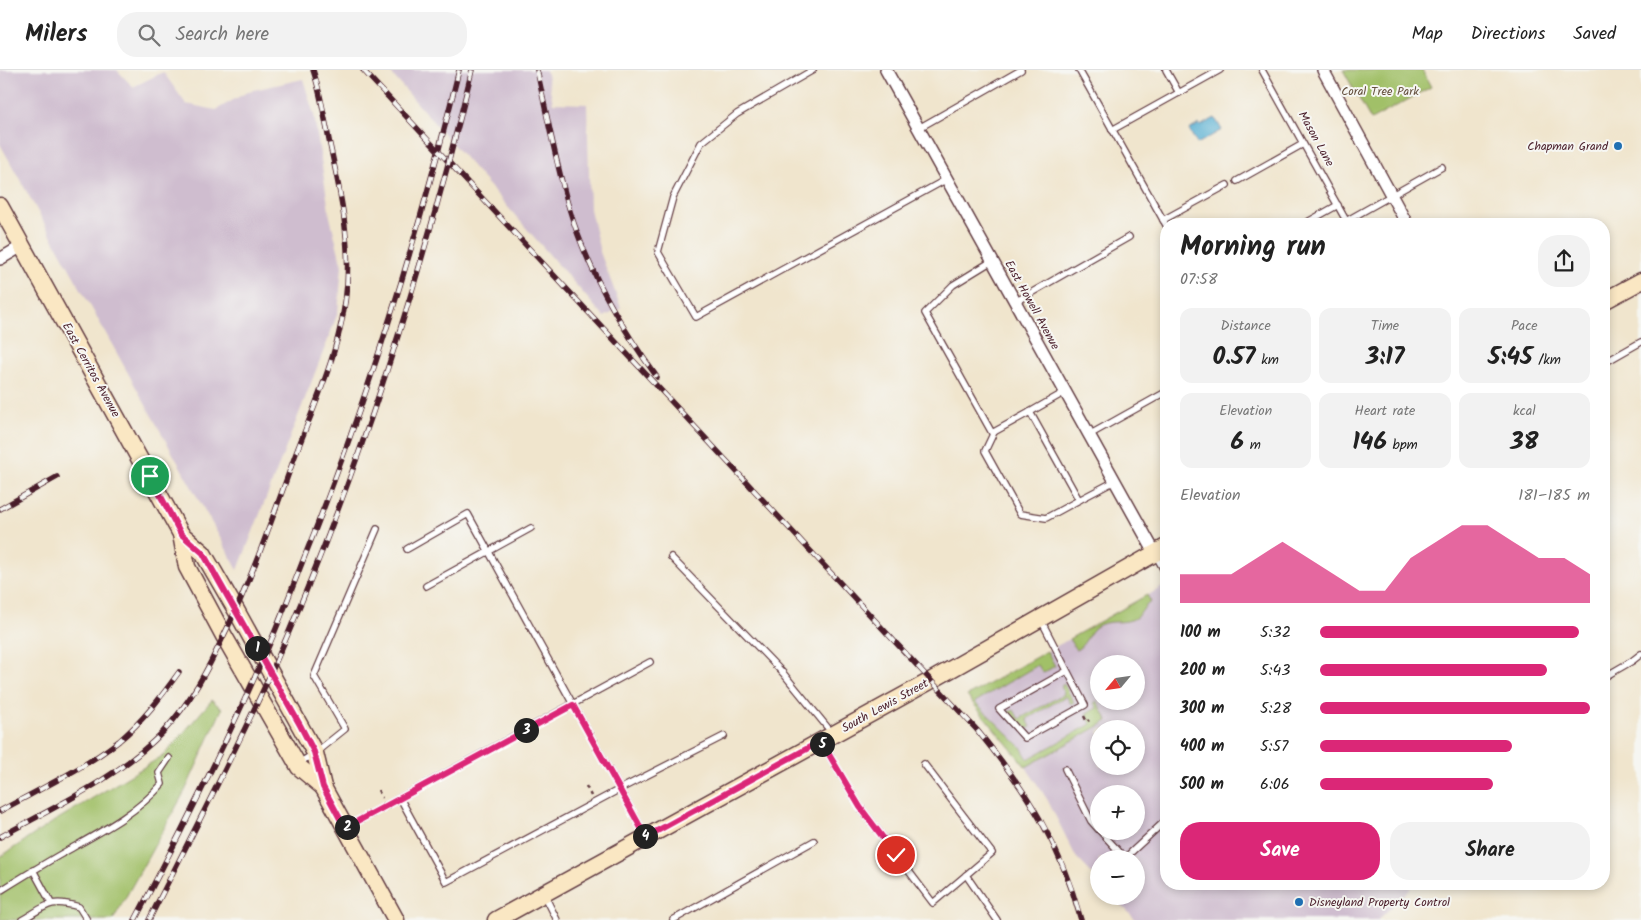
<!DOCTYPE html>
<html lang="en">
<head>
<meta charset="utf-8">
<style>
	body { margin:0; font-family:Kalam,sans-serif; background:#f2f2f2; color:#222; height:100vh; display:flex; flex-direction:column; font-size:19px; white-space:nowrap }
	* { box-sizing:border-box; margin:0 }
	p { font-size:16px; color:#767676 }
	.icon { flex:none; width:28px; height:28px; fill:none; stroke:currentColor; stroke-width:2; stroke-linecap:round; stroke-linejoin:round }
	.map { position:relative; flex:1; overflow:hidden }
	.side { position:absolute; left:1160px; top:148px; width:450px; height:672px; display:flex; flex-direction:column; background:#fff; border-radius:20px; box-shadow:0 2px 8px #0003 }
	.side>* { flex:none }
	.needle { width:32px; rotate:241deg }
	.buttons { position:absolute; left:1090px; top:585px; display:grid; gap:10px }
	.buttons a { display:grid; place-items:center; width:55px; height:55px; border-radius:50%; background:#fff; box-shadow:0 2px 8px #0003; font-size:25px }
	.pin { position:absolute; display:grid; place-items:center; width:42px; height:42px; color:#fff; margin:-21px; border:2px solid #fff; border-radius:50%; box-shadow:0 1px 5px #0007 }
	.km { position:absolute; width:25px; height:25px; margin:-12px; border-radius:50%; background:#222; color:#fff; font-size:14px; line-height:25px; text-align:center }
	.round { display:grid; place-items:center; flex:none; width:52px; height:52px; border-radius:20px; background:#f2f2f2 }
	.head { display:flex; align-items:center; justify-content:space-between; height:85px; padding:0 20px }
	h1 { font-size:28px; font-weight:600; line-height:38px }
	.figures { display:grid; grid-template-columns:repeat(3,1fr); gap:8px; height:85px; padding:5px 20px }
	.figures div { display:grid; align-content:center; border-radius:12px; background:#f2f2f2; text-align:center }
	.figures b { font-size:25px; font-weight:600 }
	.figures small { font-size:14px; font-weight:400 }
	.figures p { font-size:14px }
	.chart { height:140px; padding:10px 20px }
	.chart p { display:flex; justify-content:space-between }
	.chart svg { width:100%; height:90px; margin-top:5px; fill:#db2777; opacity:.7 }
	.action { display:flex; gap:10px; margin-top:auto; padding:10px 20px }
	.action a { flex:1; height:58px; border-radius:20px; background:#db2777; color:#fff; font-size:20px; font-weight:600; line-height:58px; text-align:center }
	.action a+a { background:#f2f2f2; color:#222 }
	ul { padding:0 20px; list-style:none; font-size:16px }
	li { display:grid; grid-template-columns:80px 60px 1fr; align-items:center; height:38px }
	li i { height:12px; border-radius:6px; background:#db2777 }
	header { display:flex; align-items:center; gap:30px; box-sizing:border-box; height:70px; padding:0 25px; background:#fff; border-bottom:1px solid #e0e0e0 }
	header strong { font-size:24px }
	nav { display:flex; gap:28px; margin-inline-start:auto; font-size:18px }
	.search { width:350px; height:45px; background:#f2f2f2; display:flex; align-items:center; gap:12px; box-sizing:border-box; padding:0 18px; border-radius:20px; color:#767676; font-size:19px }
	.map>svg:first-child { display:block }
	.industrial { fill:#cfbdcf; fill-rule:evenodd }
	.green { fill:#a1c068; stroke:#76704a }
	.water { fill:#53add1; stroke:#4e667e }
	.lines { fill:none; stroke-linecap:round; stroke-linejoin:round }
	.lane-casing { stroke:#633d43; stroke-width:8 }
	.street-casing { stroke:#633d43; stroke-width:14 }
	.secondary-casing { stroke:#633d43; stroke-width:19 }
	.path { stroke:#633d43; stroke-width:2.5; stroke-dasharray:4 4; stroke-linecap:butt }
	.lane { stroke:#fff; stroke-width:5.5 }
	.street { stroke:#fff; stroke-width:11 }
	.secondary { stroke:#fae7c3; stroke-width:16 }
	.rail-casing { stroke:#4a1f2b; stroke-width:5.5 }
	.rail { stroke:#f6f6f2; stroke-width:4; stroke-dasharray:11; stroke-linecap:butt }
	.route-casing { stroke:#fff; stroke-width:10 }
	.route { stroke:#db2777; stroke-width:6 }
	.poi-dot { fill:#1f6fb2; stroke:#f6f6f2; stroke-width:2 }
	.labels { text-anchor:middle; dominant-baseline:central; stroke-width:4; stroke-linejoin:round; paint-order:stroke }
	.park-label { font-size:12px; fill:#644f3d; stroke:#f6f6f2 }
	.street-label { font-size:12px; fill:#4a1f2b; stroke:#f6f6f2 }
	.poi-label { font-size:12px; fill:#4a1f2b; stroke:#f6f6f2; text-anchor:end }
</style>
</head>
<body>
<header>
<strong>Milers</strong>
<div class="search"><svg class="icon" aria-label="search" viewBox="0 0 24 24"><circle cx="10" cy="10" r="6"/><path d="M15 15l6 6"/></svg>Search here</div>
<nav><a>Map</a><a>Directions</a><a>Saved</a></nav>
</header>
<div class="map">
<svg width="1641" height="850" viewBox="0 0 1641 850">
	<rect width="100%" height="100%" fill="#f6f6f2"/>
	<filter id="ink" filterUnits="userSpaceOnUse"><feTurbulence type="fractalNoise" baseFrequency=".02" numOctaves="2"/><feDisplacementMap in="SourceGraphic" scale="10" xChannelSelector="R" yChannelSelector="G"/><feConvolveMatrix kernelMatrix="1 2 1 2 8 2 1 2 1" color-interpolation-filters="sRGB"/></filter>
	<filter id="wash" filterUnits="userSpaceOnUse"><feTurbulence type="fractalNoise" baseFrequency=".0096" numOctaves="4" result="noise"/><feDisplacementMap in="SourceGraphic" scale="20" xChannelSelector="R" yChannelSelector="G"/><feGaussianBlur stdDeviation="1.12" result="paint"/><feColorMatrix in="noise" values="0 0 0 0 0 0 0 0 0 0 0 0 0 0 0 0 0 1.4 0 .05"/><feComposite in="paint" operator="in"/></filter>
	<g filter="url(#wash)">
		<rect width="100%" height="100%" fill="#f0e5cd"/>
		<!-- industrial -->
		<g class="industrial">
			<polygon points="0,0 117,0 133,17 163,2 186,34 216,40 249,21 303,9 314,45 330,147 342,196 338,242 327,272 238,500 0,74"/>
			<polygon points="388,0 546,0 553,33 587,34 590,139 600,182 621,238 604,247"/>
			<path d="M1166,515V814H1415L1378,850H1136L1113,826H1136V789H1099V811L1076,787L1047,729L1024,694L967,626ZM1099,594H1136V631H1099ZM1099,659H1136V696H1099ZM1099,724H1136V761H1099Z"/>
		</g>
		<!-- green -->
		<g class="green">
			<polygon points="1343,0 1422,0 1431,17 1371,50"/>
			<path d="M1147,525L1151,532C1143,536 1141,547 1131,550C1120,554 1107,549 1096,557C1087,564 1086,575 1076,580L1069,569Z"/>
			<polygon points="1047,581 1055,596 1043,603 1038,595 975,632 1021,677 1028,689 1091,654 1086,644 1097,638 1094,633 1097,631 1108,651 1026,697 967,626"/>
			<polygon points="1064,614 1074,632 1071,634 1066,626 1027,649 1031,657 1024,660 1008,642 1014,640 1019,649 1064,624 1061,616"/>
			<polygon points="212,630 222,639 185,721 113,850 0,850 0,787 53,752 164,685"/>
		</g>
		<!-- water -->
		<polygon class="water" points="1215,48 1222,60 1197,74 1189,60 1199,54 1200,56"/>
	</g>
	<g filter="url(#ink)">
		<g class="lines">
			<defs>
				<g id="lane">
					<polyline points="813,0 737,44 701,73 673,127 658,182 696,247 947,109"/>
					<polyline points="1079,0 1166,155"/>
					<polyline points="1166,0 1179,23"/>
					<polyline points="1262,0 1348,154"/>
					<polyline points="919,58 1021,0"/>
					<polyline points="1112,60 1220,0"/>
					<polyline points="1237,111 1303,74"/>
					<polyline points="1163,150 1227,115"/>
					<polyline points="1346,151 1442,97"/>
					<polyline points="1304,154 1338,135"/>
					<polyline points="992,191 953,215 925,243 992,363 1030,342"/>
					<polyline points="1015,232 1129,167"/>
					<polyline points="1604,293 1641,272"/>
					<polyline points="1065,322 1030,342 1079,430 1115,411"/>
					<polyline points="994,362 985,381 1020,444 1046,448 1079,430"/>
					<polyline points="1089,365 1166,322"/>
					<polyline points="407,479 468,444 645,765"/>
					<polyline points="1155,484 1166,504"/>
					<polyline points="671,487 783,603 832,663"/>
					<polyline points="426,516 531,458"/>
					<polyline points="1041,550 1085,635 1025,668 999,639 1067,601"/>
					<polyline points="1604,605 1606,606 1632,591 1641,584"/>
					<polyline points="822,673 860,737 933,833 992,783 924,694"/>
					<polyline points="299,693 315,683 345,659 314,606 377,459"/>
					<polyline points="1065,699 1091,751 1099,760"/>
					<polyline points="400,728 446,812 620,719 724,666"/>
					<polyline points="347,757 650,592"/>
					<polyline points="1100,761 1125,788 1166,750"/>
					<polyline points="33,800 51,833"/>
					<polyline points="966,805 997,850"/>
					<path d="M0,821C24,806 48,791 72,778C104,760 138,742 162,714L159,703L169,688"/>
					<polyline points="545,826 557,850"/>
					<path d="M22,850C46,836 50,828 79,837L87,850"/>
					<polyline points="673,850 814,771"/>
				</g>
				<g id="street">
					<polyline points="886,0 1155,483"/>
					<polyline points="1323,0 1407,154"/>
					<polyline points="0,189 22,176"/>
				</g>
				<g id="secondary">
					<polyline points="0,136 181,464 187,497 224,566 299,697 323,717"/>
					<polyline points="1604,231 1641,211"/>
					<polyline points="181,464 203,483 236,540 315,683 323,717 396,850"/>
					<polyline points="496,850 932,610 1166,477"/>
				</g>
			</defs>
			<!-- lane casing -->
			<use href="#lane" class="lane-casing"/>
			<!-- street casing -->
			<use href="#street" class="street-casing"/>
			<!-- secondary casing -->
			<use href="#secondary" class="secondary-casing"/>
			<!-- path -->
			<g class="path">
				<polyline points="1162,540 1166,537"/>
				<polyline points="1084,646 1087,652 1089,650"/>
				<polyline points="586,716 591,726"/>
				<polyline points="378,720 382,728"/>
			</g>
			<!-- lane -->
			<use href="#lane" class="lane"/>
			<!-- street -->
			<use href="#street" class="street"/>
			<!-- secondary -->
			<use href="#secondary" class="secondary"/>
			<defs>
				<g id="rail">
					<path d="M363,0L977,660C1027,721 1060,773 1081,850"/>
					<path d="M537,0C547,46 556,93 569,138C587,198 620,256 657,307"/>
					<polyline points="0,439 57,407"/>
					<path d="M0,741C40,719 83,699 119,671C143,651 161,627 179,602"/>
					<path d="M0,767C56,736 118,708 163,662C191,632 208,599 225,563C253,506 273,446 295,386C316,331 343,274 347,214C350,166 340,121 330,75C325,50 321,24 313,0"/>
					<path d="M135,850C180,765 223,679 262,591C277,559 289,526 302,493C367,333 418,168 459,0"/>
					<path d="M149,850C190,768 233,687 271,603C357,410 422,206 472,0"/>
				</g>
			</defs>
			<!-- rail casing -->
			<use href="#rail" class="rail-casing"/>
			<!-- rail -->
			<use href="#rail" class="rail"/>
		</g>
	</g>
	<g class="lines" filter="url(#ink)">
		<defs>
			<polyline id="route" points="150,406 181,464 203,483 300,655 314,682 323,717 345,758 573,635 646,767 821,671 860,737 896,785"/>
		</defs>
		<!-- route casing -->
		<use href="#route" class="route-casing"/>
		<!-- route -->
		<use href="#route" class="route"/>
	</g>
	<!-- markers -->
	<g class="poi-dot">
		<circle cx="1618" cy="76" r="5"/>
		<circle cx="1299" cy="832" r="5"/>
	</g>
	<g class="labels">
		<!-- park labels -->
		<g class="park-label">
			<text x="1380" y="21">Coral Tree Park</text>
		</g>
		<!-- street labels -->
		<g class="street-label">
			<text transform="translate(1316 69) rotate(61)">Mason Lane</text>
			<text transform="translate(1032 235) rotate(61)">East Howell Avenue</text>
			<text transform="translate(91 300) rotate(61)">East Cerritos Avenue</text>
			<text transform="translate(885 636) rotate(-29)">South Lewis Street</text>
		</g>
		<!-- poi labels -->
		<g class="poi-label">
			<text x="1608" y="76">Chapman Grand</text>
			<text x="1309" y="832" text-anchor="start">Disneyland Property Control</text>
		</g>
	</g>
</svg>
<div class="buttons">
<a><svg class="needle" viewBox="-14 -14 28 28"><path d="M0-13l5 13h-10z" fill="#e53935"/><path d="M0 13l5-13h-10z" fill="#767676"/></svg></a>
<a><svg class="icon" aria-label="locate" viewBox="0 0 24 24"><circle cx="12" cy="12" r="6"/><path d="M12 2v4M12 18v4M2 12h4M18 12h4"/></svg></a>
<a>+</a>
<a>−</a>
</div>
<div class="pin" style="left:150px;top:406px;background:#1e9e55"><svg class="icon" aria-label="arrive" viewBox="0 0 24 24"><path d="M6 21V4h12l-3 4 3 4H6"/></svg></div>
<div class="pin" style="left:896px;top:785px;background:#d93025"><svg class="icon" aria-label="check" viewBox="0 0 24 24"><path d="M5 12l5 5 9-10"/></svg></div>
<b class="km" style="left:257px;top:578px">1</b>
<b class="km" style="left:347px;top:757px">2</b>
<b class="km" style="left:526px;top:660px">3</b>
<b class="km" style="left:645px;top:766px">4</b>
<b class="km" style="left:822px;top:674px">5</b>
<section class="side">
<div class="head"><div><h1>Morning run</h1><p>07:58</p></div><a class="round"><svg class="icon" aria-label="share" viewBox="0 0 24 24"><path d="M12 15V3M7 8l5-5 5 5M5 13v7h14v-7"/></svg></a></div>
<div class="figures">
<div><p>Distance</p><b>0.57<small> km</small></b></div>
<div><p>Time</p><b>3:17</b></div>
<div><p>Pace</p><b>5:45<small> /km</small></b></div>
</div>
<div class="figures">
<div><p>Elevation</p><b>6<small> m</small></b></div>
<div><p>Heart rate</p><b>146<small> bpm</small></b></div>
<div><p>kcal</p><b>38</b></div>
</div>
<div class="chart"><p><span>Elevation</span>181–185 m</p>
<svg viewBox="0 0 160 44" preserveAspectRatio="none"><path d="M0 44V30L10 30L20 30L30 22L40 14L50 22L60 30L70 38L80 38L90 22L100 14L110 6L120 6L130 14L140 22L150 22L160 30V44z"/></svg>
</div>
<ul>
<li><b>100 m</b>5:32<i style="width:96%"></i></li>
<li><b>200 m</b>5:43<i style="width:84%"></i></li>
<li><b>300 m</b>5:28<i style="width:100%"></i></li>
<li><b>400 m</b>5:57<i style="width:71%"></i></li>
<li><b>500 m</b>6:06<i style="width:64%"></i></li>
</ul>
<div class="action"><a>Save</a><a>Share</a></div>
</section>
</div>
</body>
</html>
